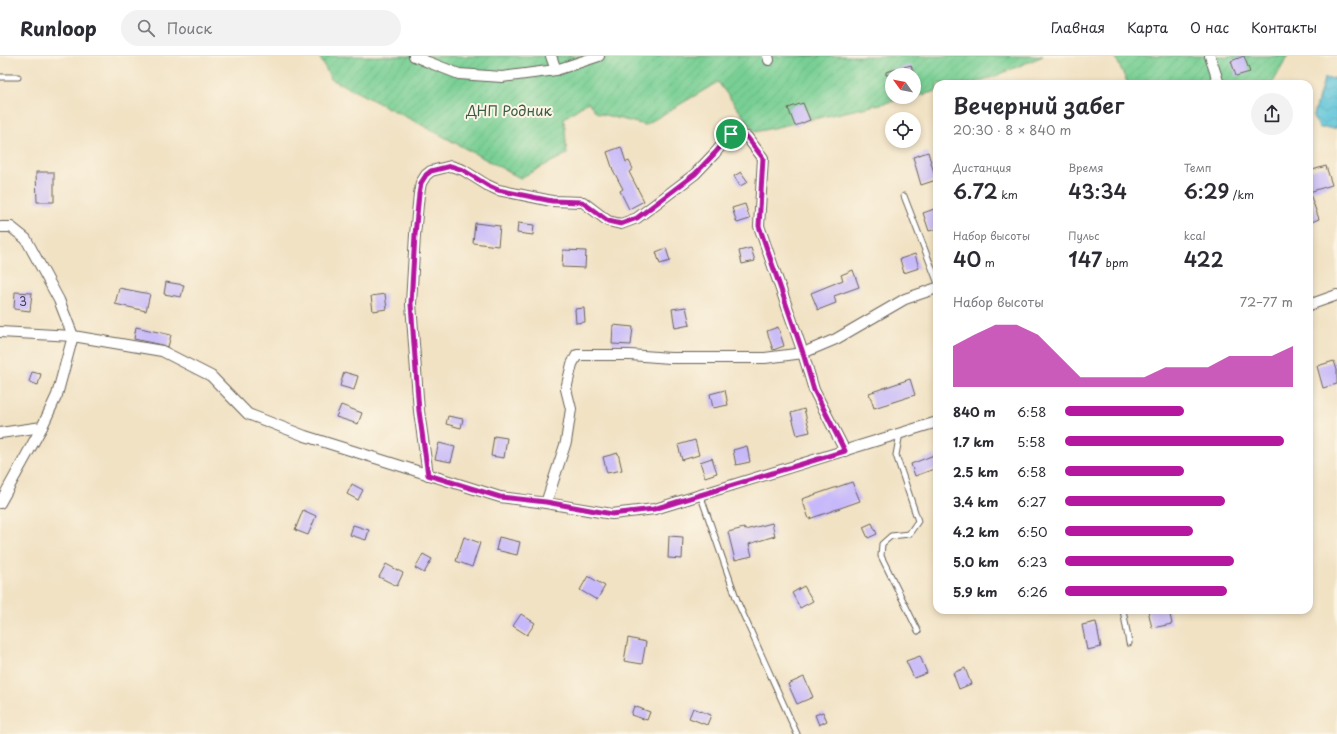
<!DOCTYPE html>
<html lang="ru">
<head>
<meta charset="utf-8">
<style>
	body { margin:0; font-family:"Playpen Sans",sans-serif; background:#f2f2f3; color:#2b2b33; height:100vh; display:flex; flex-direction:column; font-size:15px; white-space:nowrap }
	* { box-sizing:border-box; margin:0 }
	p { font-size:13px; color:#7c7c81 }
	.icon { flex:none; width:22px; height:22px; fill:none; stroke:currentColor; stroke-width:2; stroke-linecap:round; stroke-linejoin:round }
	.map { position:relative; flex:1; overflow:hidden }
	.drawer { position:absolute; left:933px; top:24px; width:380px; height:534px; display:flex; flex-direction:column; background:#fff; border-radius:12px; box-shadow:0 2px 6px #0003 }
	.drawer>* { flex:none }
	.needle { width:26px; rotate:303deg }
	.buttons { position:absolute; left:885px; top:12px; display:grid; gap:8px }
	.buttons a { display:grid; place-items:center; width:36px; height:36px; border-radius:50%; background:#fff; box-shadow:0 2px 6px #0003; font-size:20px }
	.pin { position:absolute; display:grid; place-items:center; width:34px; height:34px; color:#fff; margin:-17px; border:2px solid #fff; border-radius:50%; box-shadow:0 1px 4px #0007 }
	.round { display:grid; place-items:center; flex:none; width:42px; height:42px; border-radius:21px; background:#f2f2f3 }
	.head { display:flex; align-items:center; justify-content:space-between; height:68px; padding:0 20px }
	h1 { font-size:22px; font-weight:600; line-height:30px }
	.stats { display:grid; grid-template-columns:repeat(3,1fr); gap:6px; height:68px; padding:4px 20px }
	.stats div { display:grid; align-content:center }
	.stats b { font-size:20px; font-weight:600 }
	.stats small { font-size:11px; font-weight:400 }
	.stats p { font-size:11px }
	.chart { height:112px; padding:8px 20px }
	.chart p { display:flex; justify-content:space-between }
	.chart svg { width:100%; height:72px; margin-top:4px; fill:#b5179e; opacity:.7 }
	ul { padding:0 20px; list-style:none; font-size:13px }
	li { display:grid; grid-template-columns:64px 48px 1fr; align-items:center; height:30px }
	li i { height:10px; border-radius:5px; background:#b5179e }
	header { display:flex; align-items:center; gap:24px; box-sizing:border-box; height:56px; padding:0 20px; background:#fff; border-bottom:1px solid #e1e1e2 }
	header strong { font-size:19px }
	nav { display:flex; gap:22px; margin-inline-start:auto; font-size:14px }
	.search { width:280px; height:36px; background:#f2f2f3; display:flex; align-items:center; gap:10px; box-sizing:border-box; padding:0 14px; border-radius:22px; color:#7c7c81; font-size:15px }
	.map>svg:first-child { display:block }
	.garden { fill:url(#garden-furrows); stroke:#4a7658 }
	.water { fill:url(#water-waves); stroke:#3c707b }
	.building { fill:#c6b8fa }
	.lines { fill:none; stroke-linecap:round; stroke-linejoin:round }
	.service-casing { stroke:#676157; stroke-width:7 }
	.minor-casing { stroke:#676157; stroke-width:12 }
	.service { stroke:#fff; stroke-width:5 }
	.minor { stroke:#fff; stroke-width:10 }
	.route-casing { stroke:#fff; stroke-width:8 }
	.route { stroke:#b5179e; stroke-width:5 }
	.labels { text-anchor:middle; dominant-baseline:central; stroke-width:4; stroke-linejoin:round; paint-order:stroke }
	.number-label { font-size:12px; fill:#464354 }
	.park-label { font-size:14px; fill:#3c5b46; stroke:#fcf5e5 }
</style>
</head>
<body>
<header>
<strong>Runloop</strong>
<div class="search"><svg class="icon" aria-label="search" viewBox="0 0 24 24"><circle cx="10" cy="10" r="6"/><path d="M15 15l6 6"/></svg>Поиск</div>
<nav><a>Главная</a><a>Карта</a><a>О нас</a><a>Контакты</a></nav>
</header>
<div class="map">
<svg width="1337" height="678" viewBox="0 0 1337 678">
	<defs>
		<pattern id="garden-furrows" width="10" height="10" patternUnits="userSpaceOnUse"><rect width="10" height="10" fill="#78cf94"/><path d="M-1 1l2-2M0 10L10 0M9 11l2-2" fill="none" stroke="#67b17f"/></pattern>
		<pattern id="water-waves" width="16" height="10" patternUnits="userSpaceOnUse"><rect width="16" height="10" fill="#5dc4da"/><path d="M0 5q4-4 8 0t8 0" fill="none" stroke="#50a8ba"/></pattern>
	</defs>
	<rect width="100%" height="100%" fill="#fcf5e5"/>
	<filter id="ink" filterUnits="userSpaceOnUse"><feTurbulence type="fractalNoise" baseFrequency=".025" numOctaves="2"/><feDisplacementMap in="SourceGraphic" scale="8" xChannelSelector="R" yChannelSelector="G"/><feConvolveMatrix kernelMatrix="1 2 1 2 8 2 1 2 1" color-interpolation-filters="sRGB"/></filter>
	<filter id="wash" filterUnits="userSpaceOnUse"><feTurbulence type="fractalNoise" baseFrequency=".012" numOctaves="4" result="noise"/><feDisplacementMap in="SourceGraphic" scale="16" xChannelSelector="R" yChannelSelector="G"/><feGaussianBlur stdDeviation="0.9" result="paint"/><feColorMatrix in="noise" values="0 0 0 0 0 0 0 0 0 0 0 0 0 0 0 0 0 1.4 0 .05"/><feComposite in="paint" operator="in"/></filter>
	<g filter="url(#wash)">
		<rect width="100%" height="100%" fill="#f1e2c4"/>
		<!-- garden -->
		<g class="garden">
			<polygon points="319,0 1043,0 986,24 970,28 937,28 937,35 914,41 914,19 892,19 892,41 912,41 755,76 718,26 645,69 597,57 588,46 564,62 567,98 520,122 422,69 331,23"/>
			<polygon points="1115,0 1288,0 1272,28 1128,28"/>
		</g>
		<!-- water -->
		<polygon class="water" points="1337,22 1337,72 1320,72 1313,62 1324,23"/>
		<g id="blocks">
			<!-- building -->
			<g class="building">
				<polygon points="1244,0 1250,16 1236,20 1231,5"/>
				<polygon points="911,9 914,19 886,19 886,16"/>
				<polygon points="803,47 810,64 795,70 788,52"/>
				<polygon points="621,91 626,106 629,105 633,113 629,116 644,145 629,153 620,135 623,133 613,114 607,96"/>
				<polygon points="928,96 936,124 921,129 913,101"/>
				<polygon points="1326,110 1332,129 1309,136 1309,115"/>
				<polygon points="36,116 54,116 54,146 37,146"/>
				<polygon points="741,116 748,126 740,130 734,120"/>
				<polygon points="1310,138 1319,163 1309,167 1309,139"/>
				<polygon points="745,148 750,163 737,167 732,152"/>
				<polygon points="937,152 937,173 929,175 923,157"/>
				<polygon points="475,167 500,170 498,190 473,187"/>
				<polygon points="518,167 534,169 533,179 517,177"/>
				<polygon points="666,192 670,205 660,208 656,196"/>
				<polygon points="751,192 755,205 742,208 739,195"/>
				<polygon points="563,194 586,195 585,212 562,211"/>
				<polygon points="915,198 919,212 904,217 900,203"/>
				<polygon points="853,214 859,231 834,240 836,247 818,254 811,237 843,224 841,219"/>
				<polygon points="166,226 184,229 181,241 164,238"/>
				<polygon points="119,232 150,238 146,255 115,248"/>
				<polygon points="15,236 32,237 30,255 14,253"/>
				<polygon points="385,238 387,253 373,255 371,240"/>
				<polygon points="686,251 690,269 675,272 672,253"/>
				<polygon points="584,252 585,266 576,267 575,253"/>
				<polygon points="613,269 633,271 631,289 612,288"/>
				<polygon points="136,271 171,279 168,291 163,289 134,283"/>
				<polygon points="778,271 784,290 773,294 767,275"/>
				<polygon points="1334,305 1337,314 1337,328 1323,332 1317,310"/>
				<polygon points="32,316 41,318 38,329 29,326"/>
				<polygon points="344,316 358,320 354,334 340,330"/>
				<polygon points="910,323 915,339 874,352 869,337"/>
				<polygon points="725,334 728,349 713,352 710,338"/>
				<polygon points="341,349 362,357 358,368 336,361"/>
				<polygon points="804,353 810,376 797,379 791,357"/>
				<polygon points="448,360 463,363 461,372 446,368"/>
				<polygon points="494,380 507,382 504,402 491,400"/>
				<polygon points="695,384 699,399 682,404 678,389"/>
				<polygon points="439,387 455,391 451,406 435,403"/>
				<polygon points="747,390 750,406 736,409 733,394"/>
				<polygon points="618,397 622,414 607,417 603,401"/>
				<polygon points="934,399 937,406 937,412 915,420 911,408"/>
				<polygon points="712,402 717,417 705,421 700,406"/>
				<polygon points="852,426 860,445 809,463 802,443"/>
				<polygon points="352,428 363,434 358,444 347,438"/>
				<polygon points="303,454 316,460 308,479 295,474"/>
				<polygon points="772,467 775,480 749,488 752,500 735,504 728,476 744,472 745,474"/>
				<polygon points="872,467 877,478 868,482 863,471"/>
				<polygon points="353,469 369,474 366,484 350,479"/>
				<polygon points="669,480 683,481 682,503 668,502"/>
				<polygon points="464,481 480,487 472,511 456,505"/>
				<polygon points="499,481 520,486 517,499 496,494"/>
				<polygon points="423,498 432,503 424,517 415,512"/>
				<polygon points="386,508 403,517 397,530 379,521"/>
				<polygon points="588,520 605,530 597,544 580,534"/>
				<polygon points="804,530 813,545 800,552 792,537"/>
				<polygon points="1148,554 1169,554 1172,568 1152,572"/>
				<polygon points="521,558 535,567 527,579 513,570"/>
				<polygon points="1096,566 1101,591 1087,594 1082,569"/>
				<polygon points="628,582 646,586 642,608 624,605"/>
				<polygon points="920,600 927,617 914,622 906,605"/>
				<polygon points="965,612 971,628 959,633 953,617"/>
				<polygon points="804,621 813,641 797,648 788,628"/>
				<polygon points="634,650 650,656 647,664 631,659"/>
				<polygon points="693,652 711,659 707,669 689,662"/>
				<polygon points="823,656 827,665 819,669 815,659"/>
			</g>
		</g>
	</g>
	<g filter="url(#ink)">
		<use href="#blocks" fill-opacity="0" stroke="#676157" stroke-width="1"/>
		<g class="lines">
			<defs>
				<g id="service">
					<polyline points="0,21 18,21"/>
					<polyline points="904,140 937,225"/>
					<polyline points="900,377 896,399 918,465 909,478 891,480 882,488 881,500 918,575"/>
					<polyline points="700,438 738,547 797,678"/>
					<polyline points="1123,554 1129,587"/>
				</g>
				<g id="minor">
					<polyline points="414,0 428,6 459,18 502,21 556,14 599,0"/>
					<polyline points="551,0 556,14"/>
					<polyline points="768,0 769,4"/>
					<polyline points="1210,0 1219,28"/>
					<polyline points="0,171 11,171 26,183 59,244 73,280 57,339 42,371 0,377"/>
					<polyline points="1309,249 1337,239"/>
					<polyline points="0,276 73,280 162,295 211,320 248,358 305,380 500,441 546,447 612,458 655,453 937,366"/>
					<polyline points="428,419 419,355 411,248 415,179 419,138 421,127 426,119 431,115 451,110 463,114 487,129 498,134 552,145 583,146 608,165 621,168 637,162 695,118 715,97 731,78 747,81 763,102 759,170 803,297 814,334 845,395"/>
					<polyline points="0,447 42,371"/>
					<polyline points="546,447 566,386 571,353 566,333 572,308 577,299 630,299 670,302 765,302 803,297 836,283 905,243 937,232"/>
				</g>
			</defs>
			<!-- service casing -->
			<use href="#service" class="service-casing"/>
			<!-- minor casing -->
			<use href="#minor" class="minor-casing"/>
			<!-- service -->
			<use href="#service" class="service"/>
			<!-- minor -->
			<use href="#minor" class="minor"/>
		</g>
	</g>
	<g class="lines" filter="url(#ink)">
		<defs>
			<polygon id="route" points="731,78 747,81 763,102 759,170 803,297 814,334 845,395 654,453 612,458 546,446 500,441 428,419 419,355 411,248 415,179 419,138 421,127 426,119 431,115 451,110 463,114 487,129 498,134 552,145 582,146 608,165 621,168 637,162 695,118 715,97"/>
		</defs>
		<!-- route casing -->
		<use href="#route" class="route-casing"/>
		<!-- route -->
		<use href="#route" class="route"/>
	</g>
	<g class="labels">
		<!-- number labels -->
		<g class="number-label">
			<text x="23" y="245">3</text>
		</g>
		<!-- park labels -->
		<g class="park-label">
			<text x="509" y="54">ДНП Родник</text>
		</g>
	</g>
</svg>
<div class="buttons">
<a><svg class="needle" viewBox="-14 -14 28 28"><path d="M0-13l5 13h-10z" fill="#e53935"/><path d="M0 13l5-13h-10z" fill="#7c7c81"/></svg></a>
<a><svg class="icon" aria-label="locate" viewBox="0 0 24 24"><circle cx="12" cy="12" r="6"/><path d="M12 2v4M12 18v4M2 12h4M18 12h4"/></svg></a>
</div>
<div class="pin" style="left:731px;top:78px;background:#1e9e55"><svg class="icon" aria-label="arrive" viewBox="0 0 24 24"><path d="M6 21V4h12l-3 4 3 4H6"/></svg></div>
<section class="drawer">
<div class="head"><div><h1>Вечерний забег</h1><p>20:30 · 8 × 840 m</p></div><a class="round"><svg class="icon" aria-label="share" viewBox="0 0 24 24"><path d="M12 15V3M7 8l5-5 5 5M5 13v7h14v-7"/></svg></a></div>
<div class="stats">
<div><p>Дистанция</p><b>6.72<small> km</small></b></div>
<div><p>Время</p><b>43:34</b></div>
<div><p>Темп</p><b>6:29<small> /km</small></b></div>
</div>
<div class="stats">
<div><p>Набор высоты</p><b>40<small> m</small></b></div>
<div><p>Пульс</p><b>147<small> bpm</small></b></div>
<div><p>kcal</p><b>422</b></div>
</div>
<div class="chart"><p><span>Набор высоты</span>72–77 m</p>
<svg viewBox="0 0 160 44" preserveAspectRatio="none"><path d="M0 44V19L10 12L20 6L30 6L40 12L50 25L60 38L70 38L80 38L90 38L100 32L110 32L120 32L130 25L140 25L150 25L160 19V44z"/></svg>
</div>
<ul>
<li><b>840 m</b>6:58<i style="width:52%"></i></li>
<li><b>1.7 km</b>5:58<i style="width:96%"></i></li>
<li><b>2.5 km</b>6:58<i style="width:52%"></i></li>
<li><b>3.4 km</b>6:27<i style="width:70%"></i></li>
<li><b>4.2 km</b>6:50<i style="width:56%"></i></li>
<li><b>5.0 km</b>6:23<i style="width:74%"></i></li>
<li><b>5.9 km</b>6:26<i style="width:71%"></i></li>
</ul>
</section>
</div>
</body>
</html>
